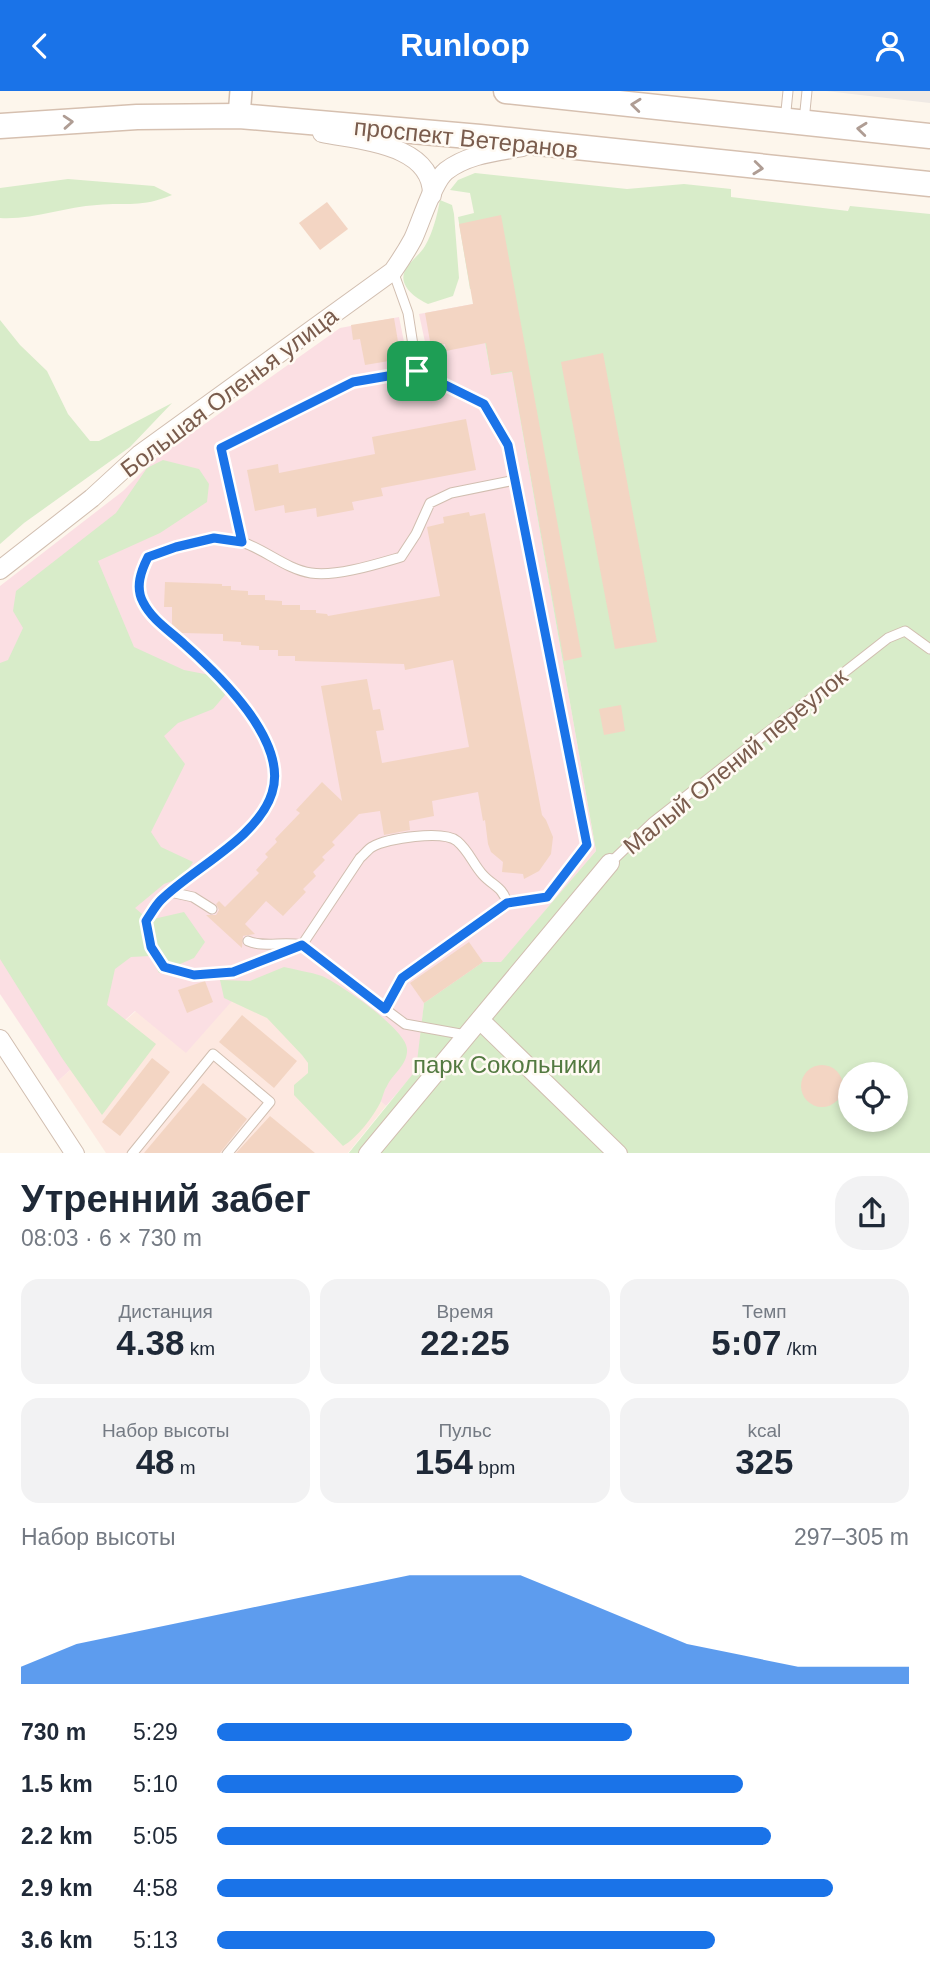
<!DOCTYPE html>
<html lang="ru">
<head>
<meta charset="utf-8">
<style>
	body { margin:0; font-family:Helvetica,sans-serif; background:#f2f2f3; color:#1f2937; height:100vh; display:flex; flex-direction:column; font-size:26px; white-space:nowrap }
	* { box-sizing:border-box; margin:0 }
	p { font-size:23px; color:#747a83 }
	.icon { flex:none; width:38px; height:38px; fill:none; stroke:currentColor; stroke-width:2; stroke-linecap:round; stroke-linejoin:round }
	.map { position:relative; height:1062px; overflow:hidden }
	.sheet { display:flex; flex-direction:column; background:#fff; flex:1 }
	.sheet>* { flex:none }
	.buttons { position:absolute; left:838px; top:971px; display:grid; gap:14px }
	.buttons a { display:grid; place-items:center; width:70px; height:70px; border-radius:50%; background:#fff; box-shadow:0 4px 10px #0003; font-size:35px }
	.pin { position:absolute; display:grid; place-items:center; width:60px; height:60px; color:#fff; margin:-30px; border-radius:14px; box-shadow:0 4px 10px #0006 }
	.round { display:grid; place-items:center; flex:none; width:74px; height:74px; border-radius:28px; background:#f2f2f3 }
	.headline { display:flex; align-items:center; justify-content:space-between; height:119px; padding:0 21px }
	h1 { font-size:38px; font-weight:800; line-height:52px }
	.figures { display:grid; grid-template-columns:repeat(3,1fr); gap:10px; height:119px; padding:7px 21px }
	.figures div { display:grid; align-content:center; border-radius:18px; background:#f2f2f3; text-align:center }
	.figures b { font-size:35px; font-weight:800 }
	.figures small { font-size:19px; font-weight:400 }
	.figures p { font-size:19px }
	.chart { height:196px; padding:14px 21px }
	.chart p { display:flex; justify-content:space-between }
	.chart svg { width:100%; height:126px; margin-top:7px; fill:#1a73e8; opacity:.7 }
	ul { padding:0 21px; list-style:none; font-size:23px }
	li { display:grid; grid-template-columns:112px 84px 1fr; align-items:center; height:52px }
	li i { height:18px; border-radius:9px; background:#1a73e8 }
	header { display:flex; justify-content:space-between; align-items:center; height:91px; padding:0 21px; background:#1a73e8; color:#fff; font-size:32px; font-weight:800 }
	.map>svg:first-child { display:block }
	.commercial { fill:#fde8e0 }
	.industrial { fill:#efe9e4 }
	.medical { fill:#fbdfe3 }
	.green { fill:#d8ecc9; fill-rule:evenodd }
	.building { fill:#f3d5c3 }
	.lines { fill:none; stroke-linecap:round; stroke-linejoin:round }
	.service-casing { stroke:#d1beb0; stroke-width:11 }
	.minor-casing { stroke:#d1beb0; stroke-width:20 }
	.tertiary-casing { stroke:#d1beb0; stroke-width:24 }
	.secondary-casing { stroke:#d6c0b0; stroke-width:27 }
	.service { stroke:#fff; stroke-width:9 }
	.minor { stroke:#fff; stroke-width:18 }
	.tertiary { stroke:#fff; stroke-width:21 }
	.secondary { stroke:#fff; stroke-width:24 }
	.oneway { stroke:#af9d94 }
	.route-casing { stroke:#fff; stroke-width:14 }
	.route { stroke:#1a73e8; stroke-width:9 }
	.labels { text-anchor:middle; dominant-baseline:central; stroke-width:5; stroke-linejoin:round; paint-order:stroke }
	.street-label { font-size:24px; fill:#7a5c4d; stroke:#fffaf3 }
	.park-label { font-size:24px; fill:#537a41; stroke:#fffaf3 }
</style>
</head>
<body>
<header><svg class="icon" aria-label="back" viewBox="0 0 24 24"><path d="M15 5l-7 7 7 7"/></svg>Runloop<svg class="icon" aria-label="person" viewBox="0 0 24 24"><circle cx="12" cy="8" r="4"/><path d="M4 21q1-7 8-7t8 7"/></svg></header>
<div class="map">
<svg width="930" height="1063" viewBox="0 0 930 1063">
	<rect width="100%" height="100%" fill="#fdf6ec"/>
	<!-- commercial -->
	<polygon class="commercial" points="246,892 386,1015 348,1062 106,1062 58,990 136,920"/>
	<!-- industrial -->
	<polygon class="industrial" points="826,0 930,0 930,12"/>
	<!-- medical -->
	<polygon class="medical" points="478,212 491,284 512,280 596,760 501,872 424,912 417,979 386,1015 247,893 186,962 135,920 58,990 0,903 0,495 123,400 154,369 340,237 399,226 405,256 425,251 419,223"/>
	<!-- green -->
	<g class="green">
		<path d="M475,82L627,98L684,93L731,98V106L848,120L850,115L930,123V1062L348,1063L416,979L424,912L483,871H501L596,760L512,281L491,284L475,197L470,198L458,126L474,122L470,102L450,99L458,89ZM850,984H896V1029H850Z"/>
		<path d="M68,88L154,95L172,104C140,117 129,111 97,114C65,116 32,129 0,127V97Z"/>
		<path d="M440,109L452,114L454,123L459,187L453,205L428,213C415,207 395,193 407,176C412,169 420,163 425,155C433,141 437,125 440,109Z"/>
		<polygon points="0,229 20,254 47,280 68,323 90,350 99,350 172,312 130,356 24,432 0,453"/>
		<polygon points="163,369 199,378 209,393 207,411 160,442 98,470 134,556 184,579 220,586 225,604 213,618 178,632 164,645 185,673 151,741 161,756 193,771 183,786 164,793 135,817 149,829 184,821 205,851 194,867 159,882 150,865 131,866 115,878 107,914 156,953 102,1024 62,967 0,868 0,572 8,569 23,537 13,520 16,500 116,422 147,377"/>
		<path d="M284,876C296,879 310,881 322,885C340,893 406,938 407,958C408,974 393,982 387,995C384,999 383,1005 381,1010C374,1025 357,1047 343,1055L294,1004V994L308,982V972L302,964L267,927L224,907L220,889L250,890Z"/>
	</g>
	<!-- building -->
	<g class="building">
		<polygon points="327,111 348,138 320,159 299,132"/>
		<polygon points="501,124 582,566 564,570 512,280 491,284 486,252 446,260 445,253 431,256 425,222 473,213 459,133"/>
		<polygon points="394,227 401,268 365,274 360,248 353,249 351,234"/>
		<polygon points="603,262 657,551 615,558 561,271"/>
		<polygon points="466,328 476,379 381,397 383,405 352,411 354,419 317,426 316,417 285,422 284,414 255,420 247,379 278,373 279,382 375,363 372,346"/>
		<polygon points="469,421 470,425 485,422 542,724 546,729 553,746 551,763 539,780 524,788 523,783 502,781 503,771 491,761 488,753 485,729 483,730 478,701 432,710 434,725 409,730 410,739 384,744 380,720 359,723 332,751 335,754 322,766 325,769 313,781 316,785 303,798 306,801 283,825 266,810 245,833 255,843 243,845 242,857 206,824 216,824 219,819 216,813 219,810 225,816 259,782 256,779 268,766 265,763 277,751 275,748 300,722 296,719 322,691 342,710 321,595 367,588 373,619 380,618 384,639 376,640 382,672 469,656 453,569 405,579 404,573 295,570 295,565 278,565 278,559 259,559 259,555 241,554 241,551 223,550 223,543 182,542 172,533 172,516 164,516 165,491 222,493 222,495 231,495 231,499 248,500 248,504 265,504 265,509 282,510 282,514 300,514 300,519 316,519 316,522 327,523 328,525 440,505 427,436 444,432 443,426"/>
		<polygon points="621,614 625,640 604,644 599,618"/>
		<polygon points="469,851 483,871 424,912 410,892"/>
		<polygon points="205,890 213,911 187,922 178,899"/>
		<polygon points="242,924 297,970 274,997 219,951"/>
		<polygon points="152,967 170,981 120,1045 102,1031"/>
		<circle cx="822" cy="995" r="21"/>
		<polygon points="203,992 247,1028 220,1062 144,1062"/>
		<polygon points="270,1025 315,1062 236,1062"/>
	</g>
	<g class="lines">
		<defs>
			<g id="service">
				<polyline points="785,30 788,0"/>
				<polyline points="804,30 807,0"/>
				<polyline points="393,180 408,222 417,280 484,313 508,354 587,754 547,806 507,812 402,887 385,918 405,933 466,944"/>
				<polyline points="242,451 221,357 353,291 417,280"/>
				<polyline points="610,772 653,731 888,547 905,540 930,558"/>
				<polyline points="170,801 193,806 212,818"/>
				<path d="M248,850C264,857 283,850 302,854L360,767C364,764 368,758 372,756C387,747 443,739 457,750C469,760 473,773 483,784C493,795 503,796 507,812"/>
				<path d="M385,918L302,854L233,881L194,884L164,875L151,856L146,830C151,823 155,815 161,809C193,777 258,747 272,702C289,650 219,584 184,553C170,540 152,529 143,511C135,496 142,480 148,466C177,455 211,441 242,451C266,459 286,478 311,482C336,486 377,473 401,466L416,443L430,412L451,402L515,389"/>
				<polyline points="132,1063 213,963 270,1011 227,1063"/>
			</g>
			<g id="minor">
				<path d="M322,42C360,50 433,53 432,104"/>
				<path d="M0,479L92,407L140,363L393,180C400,170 407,159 413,148C421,131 433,90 446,80C468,63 496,61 523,56"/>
				<polyline points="480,929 618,1063"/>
				<polyline points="0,948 75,1063"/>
				<polyline points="368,1063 610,772"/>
			</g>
			<polyline id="tertiary" points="239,25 241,0"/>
			<g id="secondary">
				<polyline points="506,0 930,45"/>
				<polyline points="0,35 137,26 239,25 480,46 930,93"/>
			</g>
		</defs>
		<!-- service casing -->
		<use href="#service" class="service-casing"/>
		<!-- minor casing -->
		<use href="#minor" class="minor-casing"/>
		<!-- tertiary casing -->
		<use href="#tertiary" class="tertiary-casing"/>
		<!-- secondary casing -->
		<use href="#secondary" class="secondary-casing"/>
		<!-- service -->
		<use href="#service" class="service"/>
		<!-- minor -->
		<use href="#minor" class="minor"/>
		<!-- tertiary -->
		<use href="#tertiary" class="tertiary"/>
		<!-- secondary -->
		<use href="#secondary" class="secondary"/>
	</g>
	<!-- one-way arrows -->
	<defs><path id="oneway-chevron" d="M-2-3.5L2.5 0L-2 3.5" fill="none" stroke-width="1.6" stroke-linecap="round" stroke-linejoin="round" transform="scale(1.75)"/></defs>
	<g class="oneway">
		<use href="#oneway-chevron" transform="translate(636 14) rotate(-174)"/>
		<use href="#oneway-chevron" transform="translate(68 31) rotate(-4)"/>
		<use href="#oneway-chevron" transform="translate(862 38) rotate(-174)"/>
		<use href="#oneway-chevron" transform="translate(758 77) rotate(6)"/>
	</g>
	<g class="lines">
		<defs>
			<path id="route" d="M417,280L484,313L508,354L587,754L547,806L507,812L402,887L385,918L302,854L233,881L194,884L164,876L151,856L146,830C151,823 155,815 161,809C193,777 258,747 272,702C289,650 219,584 184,553C170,540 152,529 143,511C135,496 141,480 148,466L176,456L214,447L242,451L221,357L353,291Z"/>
		</defs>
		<!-- route casing -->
		<use href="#route" class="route-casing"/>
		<!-- route -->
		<use href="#route" class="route"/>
	</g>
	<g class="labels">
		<!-- street labels -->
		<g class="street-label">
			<text transform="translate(466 47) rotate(6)">проспект Ветеранов</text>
			<text transform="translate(229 301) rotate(-37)">Большая Оленья улица</text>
			<text transform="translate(735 670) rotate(-39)">Малый Олений переулок</text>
		</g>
		<!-- park labels -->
		<g class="park-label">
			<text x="507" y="973">парк Сокольники</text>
		</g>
	</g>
</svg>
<div class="buttons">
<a><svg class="icon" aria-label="locate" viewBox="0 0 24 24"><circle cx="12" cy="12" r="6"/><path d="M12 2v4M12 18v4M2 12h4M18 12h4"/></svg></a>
</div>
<div class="pin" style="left:417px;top:280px;background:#1e9e55"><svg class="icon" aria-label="arrive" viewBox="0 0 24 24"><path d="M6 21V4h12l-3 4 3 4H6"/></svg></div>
</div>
<section class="sheet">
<div class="headline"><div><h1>Утренний забег</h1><p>08:03 · 6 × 730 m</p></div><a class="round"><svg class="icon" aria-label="share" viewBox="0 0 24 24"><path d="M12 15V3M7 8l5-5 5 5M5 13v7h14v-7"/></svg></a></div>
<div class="figures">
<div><p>Дистанция</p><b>4.38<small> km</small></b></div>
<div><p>Время</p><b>22:25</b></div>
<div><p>Темп</p><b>5:07<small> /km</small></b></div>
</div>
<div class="figures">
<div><p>Набор высоты</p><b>48<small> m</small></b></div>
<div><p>Пульс</p><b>154<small> bpm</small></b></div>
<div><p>kcal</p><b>325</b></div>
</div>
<div class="chart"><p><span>Набор высоты</span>297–305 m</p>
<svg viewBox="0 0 160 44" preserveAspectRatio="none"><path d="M0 44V38L10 30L20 26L30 22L40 18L50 14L60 10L70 6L80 6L90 6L100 14L110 22L120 30L130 34L140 38L150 38L160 38V44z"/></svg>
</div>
<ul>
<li><b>730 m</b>5:29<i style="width:60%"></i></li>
<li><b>1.5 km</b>5:10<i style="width:76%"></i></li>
<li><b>2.2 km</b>5:05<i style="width:80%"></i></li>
<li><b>2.9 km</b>4:58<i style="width:89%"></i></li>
<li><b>3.6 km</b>5:13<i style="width:72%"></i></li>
</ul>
</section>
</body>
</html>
